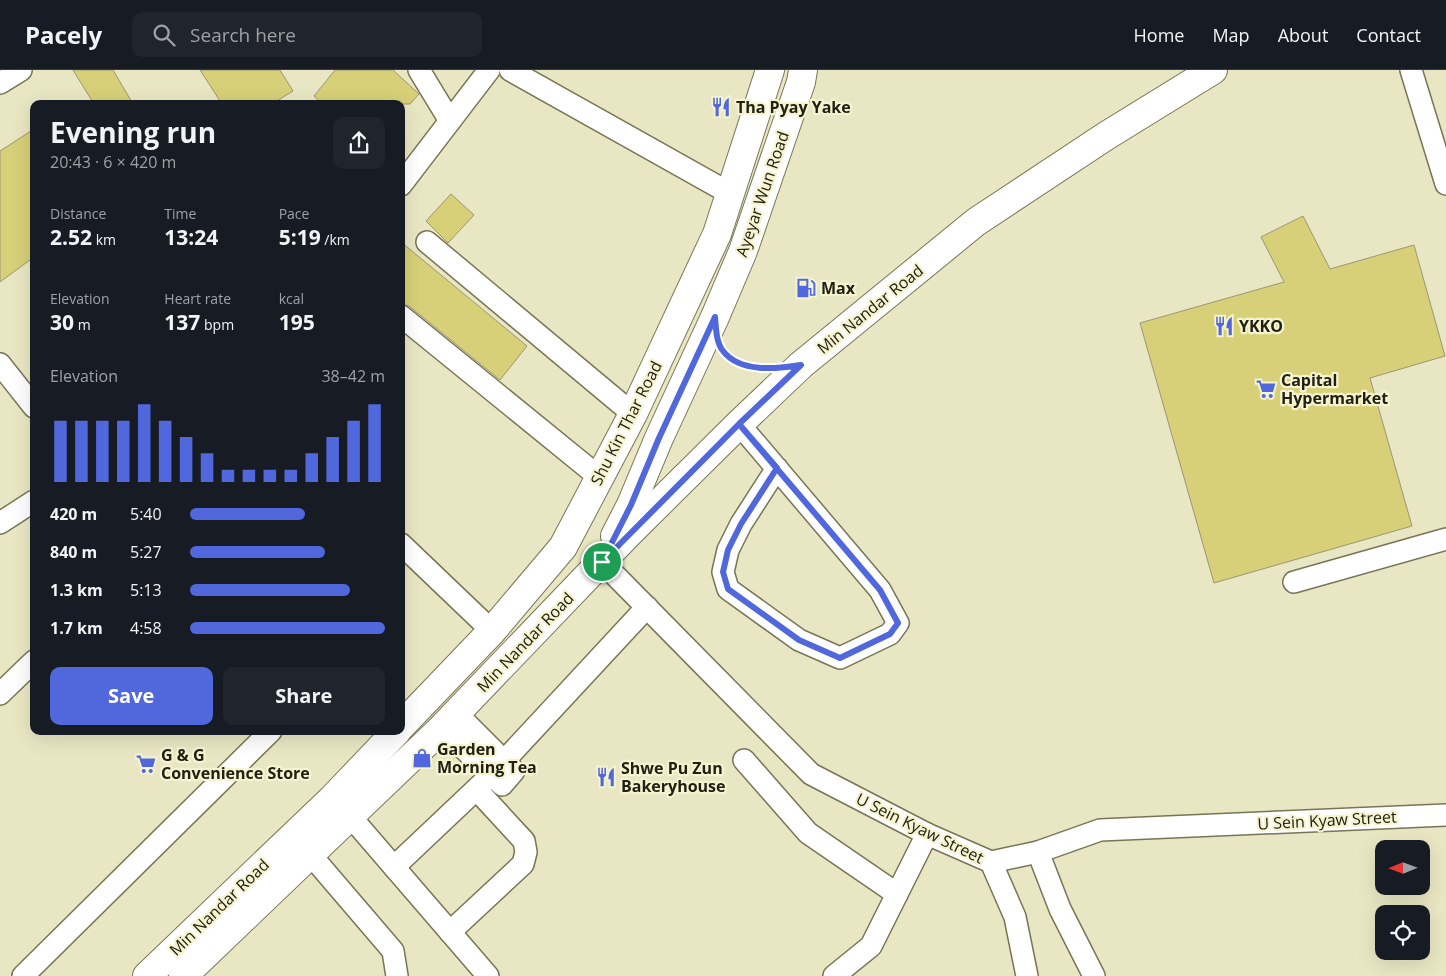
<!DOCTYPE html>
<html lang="en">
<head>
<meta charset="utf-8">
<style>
	body { margin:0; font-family:"Open Sans",sans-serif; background:#20242c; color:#f1f3f6; height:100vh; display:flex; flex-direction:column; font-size:19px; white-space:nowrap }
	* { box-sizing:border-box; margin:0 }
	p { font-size:16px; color:#9ea1a6 }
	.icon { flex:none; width:28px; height:28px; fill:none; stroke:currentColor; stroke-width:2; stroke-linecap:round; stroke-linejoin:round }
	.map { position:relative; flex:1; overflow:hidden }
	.details { position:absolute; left:30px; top:30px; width:375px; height:635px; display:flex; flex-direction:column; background:#171b24; border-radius:10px; box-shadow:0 5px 20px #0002 }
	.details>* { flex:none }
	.needle { width:32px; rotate:269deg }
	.tools { position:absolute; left:1375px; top:770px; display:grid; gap:10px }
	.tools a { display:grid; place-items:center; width:55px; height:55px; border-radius:10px; background:#171b24; box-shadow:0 5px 20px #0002; font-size:25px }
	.pin { position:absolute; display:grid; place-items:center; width:42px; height:42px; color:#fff; margin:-21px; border:2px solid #fff; border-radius:50%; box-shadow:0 1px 5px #0007 }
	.round { display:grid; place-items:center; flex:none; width:52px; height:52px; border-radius:10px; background:#20242c }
	.summary { display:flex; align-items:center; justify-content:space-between; height:85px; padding:0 20px }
	h1 { font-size:28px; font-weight:700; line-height:38px }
	.metrics { display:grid; grid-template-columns:repeat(3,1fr); gap:8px; height:85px; padding:5px 20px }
	.metrics div { display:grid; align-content:center }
	.metrics b { font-size:21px; font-weight:700 }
	.metrics small { font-size:14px; font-weight:400 }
	.metrics p { font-size:14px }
	.chart { height:140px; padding:10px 20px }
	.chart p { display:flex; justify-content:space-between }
	.chart svg { width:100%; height:90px; margin-top:5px; stroke:#5167dc; stroke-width:6 }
	.button { display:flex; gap:10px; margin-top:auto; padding:10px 20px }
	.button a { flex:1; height:58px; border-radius:10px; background:#5167dc; color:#fff; font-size:20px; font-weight:700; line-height:58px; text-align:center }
	.button a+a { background:#20242c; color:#f1f3f6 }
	ul { padding:0 20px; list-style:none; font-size:16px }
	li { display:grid; grid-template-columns:80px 60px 1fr; align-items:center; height:38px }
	li i { height:12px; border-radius:6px; background:#5167dc }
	header { display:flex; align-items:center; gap:30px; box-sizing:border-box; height:70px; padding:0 25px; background:#171b24; border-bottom:1px solid #363941 }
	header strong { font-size:24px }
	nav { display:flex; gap:28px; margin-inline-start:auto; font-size:18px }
	.search { width:350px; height:45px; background:#20242c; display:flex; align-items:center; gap:12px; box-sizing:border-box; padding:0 18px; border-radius:10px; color:#9ea1a6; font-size:19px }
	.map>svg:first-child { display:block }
	.building { fill:#d7d078; stroke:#999675 }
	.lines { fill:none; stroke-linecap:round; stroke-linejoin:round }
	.minor-casing { stroke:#777555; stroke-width:24 }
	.major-casing { stroke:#777555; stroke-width:30 }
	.path { stroke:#828169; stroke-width:3; stroke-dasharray:5 2.5; stroke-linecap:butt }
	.minor { stroke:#fff; stroke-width:21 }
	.major { stroke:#fff; stroke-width:28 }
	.route-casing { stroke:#fff; stroke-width:10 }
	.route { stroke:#5167dc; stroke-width:6 }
	.labels { text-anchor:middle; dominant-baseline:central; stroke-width:4.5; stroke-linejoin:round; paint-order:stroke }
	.poi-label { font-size:16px; font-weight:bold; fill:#212013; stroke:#f6f4d0; text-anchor:start }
	.street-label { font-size:16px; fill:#212013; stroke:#f6f4d0 }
</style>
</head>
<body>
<header>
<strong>Pacely</strong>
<div class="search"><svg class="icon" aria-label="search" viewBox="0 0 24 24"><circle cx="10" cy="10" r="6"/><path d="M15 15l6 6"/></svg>Search here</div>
<nav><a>Home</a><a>Map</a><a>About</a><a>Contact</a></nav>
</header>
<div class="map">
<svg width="1446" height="906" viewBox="0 0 1446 906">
	<rect width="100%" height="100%" fill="#e9e7c3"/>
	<!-- building -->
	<g class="building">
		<polygon points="73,0 113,0 133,34 94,34"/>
		<polygon points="200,0 280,0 293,21 272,34 222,34"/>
		<polygon points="335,0 393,0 419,24 410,34 323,34 314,26"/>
		<polygon points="34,59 34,187 0,212 0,81"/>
		<polygon points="451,124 474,145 448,173 426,151"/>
		<polygon points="1303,146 1330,199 1414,175 1445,286 1370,308 1412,456 1214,513 1140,253 1284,212 1261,167"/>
		<polygon points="401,172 527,276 500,310 409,236 401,234"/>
	</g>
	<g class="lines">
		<defs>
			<g id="minor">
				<polyline points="419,0 450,51"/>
				<polyline points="510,0 731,124"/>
				<polyline points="1411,0 1446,114"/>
				<polyline points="0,13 21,0"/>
				<polyline points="401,115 489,0"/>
				<polyline points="427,172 633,344"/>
				<polyline points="401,246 599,407"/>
				<polyline points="0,294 34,337"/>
				<polyline points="739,354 880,520 898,553 890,564 840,588 799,570 728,519 723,502 728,480 741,454 777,398"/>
				<polyline points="0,453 34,431"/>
				<polyline points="401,474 492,561"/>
				<polyline points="602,492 811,704 927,764 991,792 1038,782 1100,760 1446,745"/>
				<polyline points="1294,512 1446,469"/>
				<polyline points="0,624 34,591"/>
				<polyline points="442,658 502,715 514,701 456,643"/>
				<polyline points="505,690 647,537"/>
				<polyline points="744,690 808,763 897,824"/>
				<polyline points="350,746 488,906"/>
				<polyline points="1038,782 1060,839 1094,906"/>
				<polyline points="310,784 393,881 397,906"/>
				<polyline points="991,792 1015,847 1027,906"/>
				<polyline points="394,797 487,709"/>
				<polyline points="450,862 523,794 526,782 524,771 477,720"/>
				<polyline points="23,906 271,661"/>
				<polyline points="834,906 871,876 927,764"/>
			</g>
			<g id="major">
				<polyline points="615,466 631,435 659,368 715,247 743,181 801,12 803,0"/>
				<polyline points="401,656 492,561 563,477 633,344 717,164 770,0"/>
				<polyline points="147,906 333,728 397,661"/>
				<polyline points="183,906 442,658 627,465 739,354 801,295 976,152 1106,66 1213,0"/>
			</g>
		</defs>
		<!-- minor casing -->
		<use href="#minor" class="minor-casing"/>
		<!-- major casing -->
		<use href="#major" class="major-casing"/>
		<!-- path -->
		<path class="path" d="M724,282C735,291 748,297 763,298"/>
		<!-- minor -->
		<use href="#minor" class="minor"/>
		<!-- major -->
		<use href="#major" class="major"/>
	</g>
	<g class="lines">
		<defs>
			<path id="route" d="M602,492L739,354L880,520L898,553L890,564L840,588L799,570L728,519L723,502L728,480L741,454L777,398L739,354L801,295C777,299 740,303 723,281C716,272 716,258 715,247L659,368L631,435L602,492"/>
		</defs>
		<!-- route casing -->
		<use href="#route" class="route-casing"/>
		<!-- route -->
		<use href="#route" class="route"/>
	</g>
	<!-- icons -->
	<defs>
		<symbol id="restaurant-bare" viewBox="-9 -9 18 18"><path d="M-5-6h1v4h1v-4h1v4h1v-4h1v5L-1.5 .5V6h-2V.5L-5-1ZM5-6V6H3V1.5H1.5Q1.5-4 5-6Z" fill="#5167dc" stroke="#f6f4d0" stroke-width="2.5" paint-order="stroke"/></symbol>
		<symbol id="fuel-bare" viewBox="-9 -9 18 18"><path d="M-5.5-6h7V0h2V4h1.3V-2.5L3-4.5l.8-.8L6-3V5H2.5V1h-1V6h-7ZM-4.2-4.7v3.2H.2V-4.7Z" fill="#5167dc" stroke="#f6f4d0" stroke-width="2.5" paint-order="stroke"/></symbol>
		<symbol id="supermarket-bare" viewBox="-9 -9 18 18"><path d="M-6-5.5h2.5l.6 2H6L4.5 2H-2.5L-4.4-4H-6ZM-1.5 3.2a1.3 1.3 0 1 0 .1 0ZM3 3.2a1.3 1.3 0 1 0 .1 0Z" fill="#5167dc" stroke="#f6f4d0" stroke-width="2.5" paint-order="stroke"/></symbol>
		<symbol id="shop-bare" viewBox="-9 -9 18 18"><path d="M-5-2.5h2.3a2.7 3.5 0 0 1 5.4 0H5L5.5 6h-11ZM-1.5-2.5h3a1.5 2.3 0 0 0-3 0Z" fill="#5167dc" stroke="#f6f4d0" stroke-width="2.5" paint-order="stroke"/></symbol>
	</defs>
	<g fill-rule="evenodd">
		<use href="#restaurant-bare" x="707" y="23" width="28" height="28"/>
		<use href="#fuel-bare" x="792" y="204" width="28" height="28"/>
		<use href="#restaurant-bare" x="1210" y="242" width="28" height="28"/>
		<use href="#supermarket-bare" x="1252" y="305" width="28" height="28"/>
		<use href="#shop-bare" x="408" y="674" width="28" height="28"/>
		<use href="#supermarket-bare" x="132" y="680" width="28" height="28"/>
		<use href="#restaurant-bare" x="592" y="693" width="28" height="28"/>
	</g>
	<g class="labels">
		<!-- poi labels -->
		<g class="poi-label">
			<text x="736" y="37">Tha Pyay Yake</text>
			<text x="821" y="218">Max</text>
			<text x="1239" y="256">YKKO</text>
			<text x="1281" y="310">Capital<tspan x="1281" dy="18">Hypermarket</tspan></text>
			<text x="437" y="679">Garden<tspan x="437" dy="18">Morning Tea</tspan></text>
			<text x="161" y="685">G &amp; G<tspan x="161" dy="18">Convenience Store</tspan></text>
			<text x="621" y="698">Shwe Pu Zun<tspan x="621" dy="18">Bakeryhouse</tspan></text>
		</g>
		<!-- street labels -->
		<g class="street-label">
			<text transform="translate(762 124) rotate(-71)">Ayeyar Wun Road</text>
			<text transform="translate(870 239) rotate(-39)">Min Nandar Road</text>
			<text transform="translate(626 353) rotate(-63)">Shu Kin Thar Road</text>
			<text transform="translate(525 572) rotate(-46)">Min Nandar Road</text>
			<text transform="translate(1327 750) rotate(-3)">U Sein Kyaw Street</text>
			<text transform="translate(920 758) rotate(26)">U Sein Kyaw Street</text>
			<text transform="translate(219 837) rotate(-44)">Min Nandar Road</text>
		</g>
	</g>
</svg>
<div class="tools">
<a><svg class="needle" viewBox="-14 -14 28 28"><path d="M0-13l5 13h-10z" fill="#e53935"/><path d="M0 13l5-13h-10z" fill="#9ea1a6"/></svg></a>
<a><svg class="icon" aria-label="locate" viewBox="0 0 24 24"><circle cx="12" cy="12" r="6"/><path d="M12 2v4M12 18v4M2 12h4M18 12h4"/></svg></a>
</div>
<div class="pin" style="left:602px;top:492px;background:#1e9e55"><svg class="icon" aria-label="arrive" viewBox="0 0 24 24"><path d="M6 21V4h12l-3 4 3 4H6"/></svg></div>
<section class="details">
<div class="summary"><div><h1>Evening run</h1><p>20:43 · 6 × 420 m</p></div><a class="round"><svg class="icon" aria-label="share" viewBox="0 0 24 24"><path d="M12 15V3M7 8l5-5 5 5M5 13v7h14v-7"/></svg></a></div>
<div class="metrics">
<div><p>Distance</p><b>2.52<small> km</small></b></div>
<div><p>Time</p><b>13:24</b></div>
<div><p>Pace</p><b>5:19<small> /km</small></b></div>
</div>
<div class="metrics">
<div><p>Elevation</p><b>30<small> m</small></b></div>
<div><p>Heart rate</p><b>137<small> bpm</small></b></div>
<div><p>kcal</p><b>195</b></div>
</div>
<div class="chart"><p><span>Elevation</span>38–42 m</p>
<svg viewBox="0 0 160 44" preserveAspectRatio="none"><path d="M5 44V14M15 44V14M25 44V14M35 44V14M45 44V6M55 44V14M65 44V22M75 44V30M85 44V38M95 44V38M105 44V38M115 44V38M125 44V30M135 44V22M145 44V14M155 44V6"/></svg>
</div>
<ul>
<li><b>420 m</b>5:40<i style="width:59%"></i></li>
<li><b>840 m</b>5:27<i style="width:69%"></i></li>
<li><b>1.3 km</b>5:13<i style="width:82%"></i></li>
<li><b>1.7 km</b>4:58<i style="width:100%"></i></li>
</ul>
<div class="button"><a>Save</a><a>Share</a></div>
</section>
</div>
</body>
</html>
